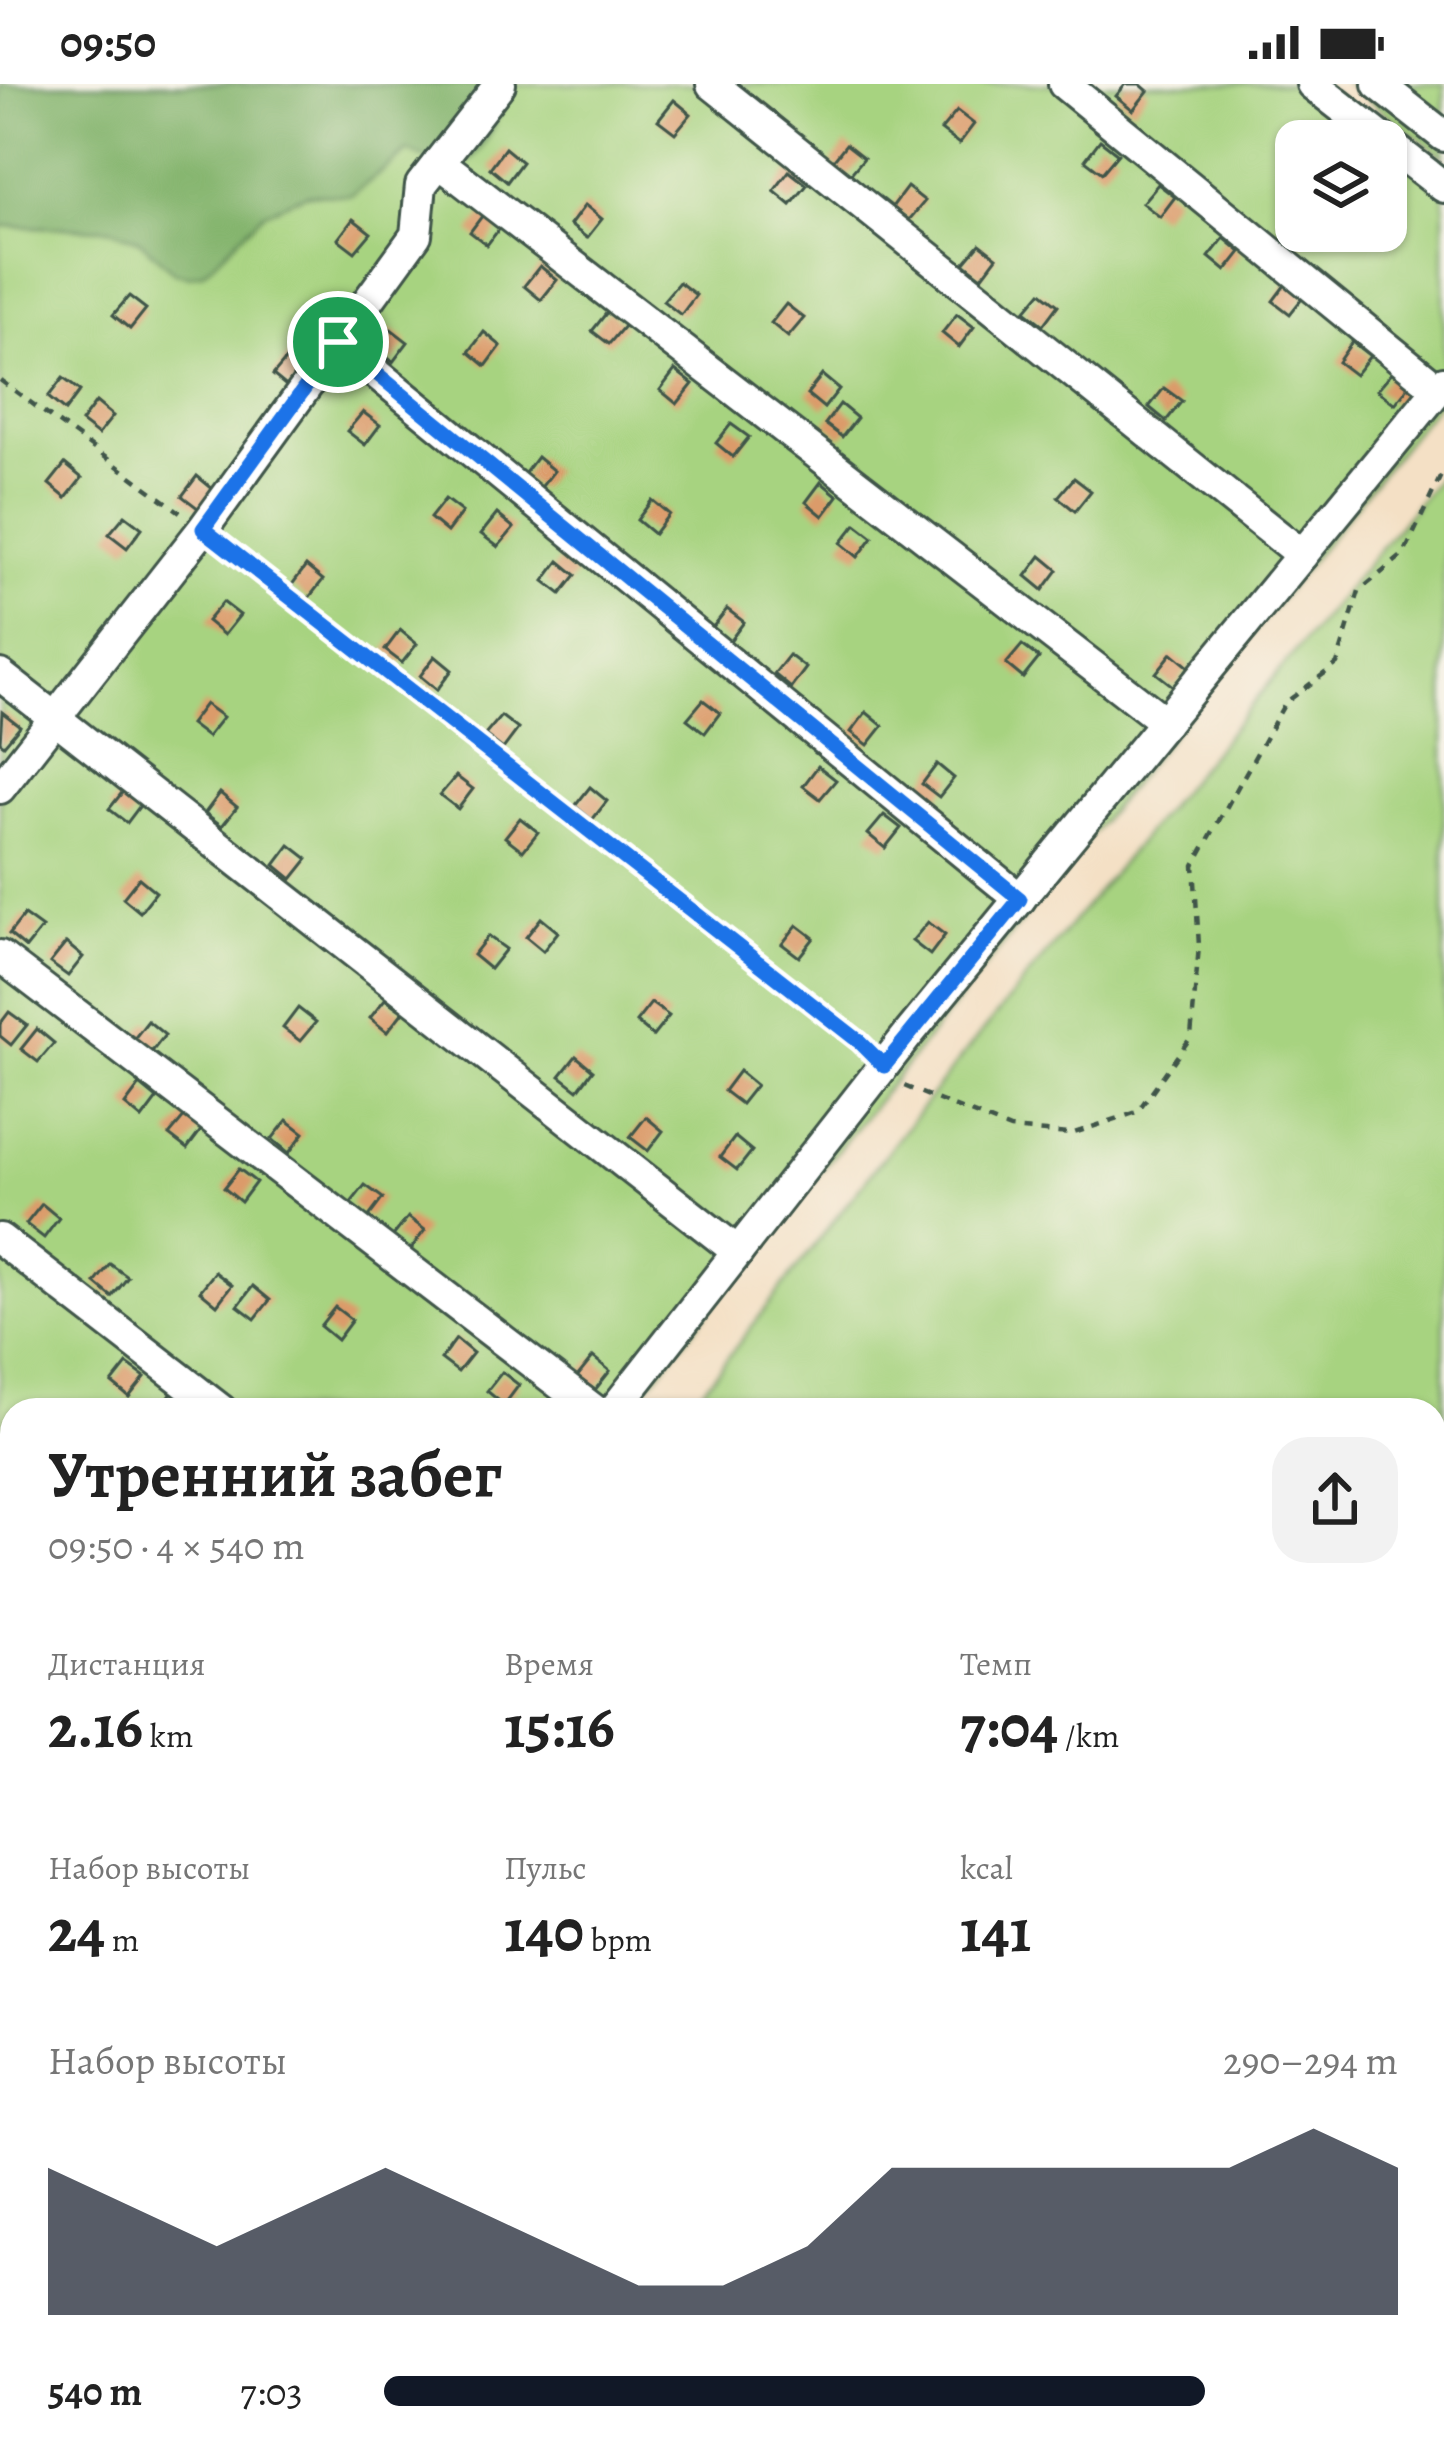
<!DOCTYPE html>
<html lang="ru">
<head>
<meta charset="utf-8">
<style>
	body { margin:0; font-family:Alegreya,serif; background:#f2f2f2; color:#222; height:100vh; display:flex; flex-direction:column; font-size:45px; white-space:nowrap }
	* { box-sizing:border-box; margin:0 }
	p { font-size:39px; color:#767676 }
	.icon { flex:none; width:66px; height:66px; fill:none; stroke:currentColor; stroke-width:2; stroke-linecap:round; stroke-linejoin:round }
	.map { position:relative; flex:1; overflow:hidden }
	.details { position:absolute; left:0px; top:1314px; width:1446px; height:1065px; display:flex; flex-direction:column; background:#fff; border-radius:36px 36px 0 0; box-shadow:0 3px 9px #0004 }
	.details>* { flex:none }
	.buttons { position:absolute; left:1275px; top:36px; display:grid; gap:24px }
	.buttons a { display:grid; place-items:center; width:132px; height:132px; border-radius:24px; background:#fff; box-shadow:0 3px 9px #0004; font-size:60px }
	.pin { position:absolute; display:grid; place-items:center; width:102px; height:102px; color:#fff; margin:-51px; border:6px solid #fff; border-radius:50%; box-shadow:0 3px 12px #0007 }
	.round { display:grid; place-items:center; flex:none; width:126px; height:126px; border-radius:36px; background:#f2f2f2 }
	.summary { display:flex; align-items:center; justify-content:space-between; height:204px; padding:0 48px }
	h1 { font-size:66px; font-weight:600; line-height:90px }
	.figures { display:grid; grid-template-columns:repeat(3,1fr); gap:18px; height:204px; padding:12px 48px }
	.figures div { display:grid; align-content:center }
	.figures b { font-size:60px; font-weight:600 }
	.figures small { font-size:33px; font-weight:400 }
	.figures p { font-size:33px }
	.chart { height:336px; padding:24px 48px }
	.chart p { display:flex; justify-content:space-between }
	.chart svg { width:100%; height:216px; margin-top:12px; fill:#111827; opacity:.7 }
	ul { padding:0 48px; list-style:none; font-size:39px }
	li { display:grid; grid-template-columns:192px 144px 1fr; align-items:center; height:90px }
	li i { height:30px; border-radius:15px; background:#111827 }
	.status { display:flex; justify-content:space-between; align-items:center; height:84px; padding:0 60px; background:#fff; direction:ltr }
	.status svg { height:33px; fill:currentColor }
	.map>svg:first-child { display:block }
	.green { fill:#a7d380; stroke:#63885a; stroke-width:3; fill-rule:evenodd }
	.forest { fill:#85b56e; stroke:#527951; stroke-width:3 }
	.building { fill:#db9b6b }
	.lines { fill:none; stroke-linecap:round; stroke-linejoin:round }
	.minor-casing { stroke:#3f554a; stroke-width:36 }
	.path { stroke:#3f554a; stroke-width:4.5; stroke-dasharray:9 9; stroke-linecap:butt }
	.minor { stroke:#fff; stroke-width:30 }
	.route-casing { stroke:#fff; stroke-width:24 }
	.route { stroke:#1a73e8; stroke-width:15 }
</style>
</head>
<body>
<div class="status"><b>09:50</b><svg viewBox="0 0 49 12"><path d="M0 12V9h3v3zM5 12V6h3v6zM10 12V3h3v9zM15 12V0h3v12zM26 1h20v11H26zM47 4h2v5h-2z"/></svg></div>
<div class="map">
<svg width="1444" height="2377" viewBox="0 0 1444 2377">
	<rect width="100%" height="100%" fill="#f7f3e8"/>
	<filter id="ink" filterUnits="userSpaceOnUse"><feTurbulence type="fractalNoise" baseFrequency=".00833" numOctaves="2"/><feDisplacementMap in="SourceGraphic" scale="24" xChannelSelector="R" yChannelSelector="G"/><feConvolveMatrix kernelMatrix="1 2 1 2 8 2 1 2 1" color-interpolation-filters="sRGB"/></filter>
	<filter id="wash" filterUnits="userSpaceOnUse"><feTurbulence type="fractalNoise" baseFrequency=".004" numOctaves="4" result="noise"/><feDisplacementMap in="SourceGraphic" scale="48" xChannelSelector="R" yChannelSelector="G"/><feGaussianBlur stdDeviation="2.7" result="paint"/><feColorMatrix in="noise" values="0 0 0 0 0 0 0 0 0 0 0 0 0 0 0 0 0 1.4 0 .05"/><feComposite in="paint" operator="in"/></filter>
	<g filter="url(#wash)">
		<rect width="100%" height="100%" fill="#f4e0c5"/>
		<!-- green -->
		<g class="green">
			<path d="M0,0H1320L1444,92V311L629,1326H12V1849L0,1840ZM1296,57H1386V147H1296Z"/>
			<polygon points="1347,0 1444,0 1444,74 1444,73"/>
			<polygon points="1444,387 1444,2377 648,2377 648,2367 1434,2367 1434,1326 687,1326 955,981"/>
			<polygon points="0,1851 12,1860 12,2367 605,2367 606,2377 0,2377"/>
		</g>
		<!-- forest -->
		<path class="forest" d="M0,0H510C502,22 483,83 453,83C440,83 420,71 408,67L352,111L307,110L264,129L203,189L189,192L174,188L139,156L111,145L0,142Z"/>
		<g id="blocks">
			<!-- building -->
			<g class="building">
				<polygon points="1126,0 1140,0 1148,7 1133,26 1116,12"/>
				<polygon points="674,16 691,30 675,49 658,36"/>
				<polygon points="957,27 974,40 959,60 941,46"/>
				<polygon points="1100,56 1118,70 1102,89 1085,76"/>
				<polygon points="846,60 864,74 848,93 831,79"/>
				<polygon points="505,64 522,78 507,98 490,84"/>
				<polygon points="789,87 807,101 791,121 774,107"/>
				<polygon points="1158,100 1175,113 1160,133 1142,119"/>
				<polygon points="907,103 925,117 909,136 892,123"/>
				<polygon points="585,121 602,135 587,154 570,141"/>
				<polygon points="485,128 502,141 487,161 470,148"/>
				<polygon points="1296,131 1296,147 1312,147 1300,161 1283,147"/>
				<polygon points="353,135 371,149 355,168 338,155"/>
				<polygon points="1224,154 1241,168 1226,187 1209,173"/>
				<polygon points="980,160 997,173 982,193 964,179"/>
				<polygon points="540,182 557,196 541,216 524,202"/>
				<polygon points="1288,197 1305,211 1290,230 1273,217"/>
				<polygon points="679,198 696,211 681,231 663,217"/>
				<polygon points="1041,208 1058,221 1043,241 1025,227"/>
				<polygon points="129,212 146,225 130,245 113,231"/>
				<polygon points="786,220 804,234 788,253 771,239"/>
				<polygon points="608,227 625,241 609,260 592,247"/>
				<polygon points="957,230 974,243 959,263 942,249"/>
				<polygon points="391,245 408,258 393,278 375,264"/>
				<polygon points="484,248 501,262 486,282 469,268"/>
				<polygon points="1352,258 1370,272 1355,291 1338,278"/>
				<polygon points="289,272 306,285 290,305 273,291"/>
				<polygon points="675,286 693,300 677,320 660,306"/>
				<polygon points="1393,287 1410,301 1395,320 1377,306"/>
				<polygon points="822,291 839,305 824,324 807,310"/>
				<polygon points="63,294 80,307 65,327 48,313"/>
				<polygon points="1164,304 1182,317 1166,337 1149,323"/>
				<polygon points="96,318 113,332 98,351 81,338"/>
				<polygon points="840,320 857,334 842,353 825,340"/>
				<polygon points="363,328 380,341 365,361 347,347"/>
				<polygon points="731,340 749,353 733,373 716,359"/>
				<polygon points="537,373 554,387 539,406 522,393"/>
				<polygon points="65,380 82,394 66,414 49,400"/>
				<polygon points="197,392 214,406 199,425 182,412"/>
				<polygon points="1074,394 1091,407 1075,427 1058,413"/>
				<polygon points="821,398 838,412 823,432 806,418"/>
				<polygon points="445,415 462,428 447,448 430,434"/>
				<polygon points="652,416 669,430 654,450 637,436"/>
				<polygon points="497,430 514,444 498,463 481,450"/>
				<polygon points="125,431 142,444 127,464 109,450"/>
				<polygon points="856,440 873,453 858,473 841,459"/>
				<polygon points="1041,472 1058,486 1043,506 1026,492"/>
				<polygon points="559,477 576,491 561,510 544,497"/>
				<polygon points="306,482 323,496 308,515 291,502"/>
				<polygon points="223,518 240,531 224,551 207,537"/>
				<polygon points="727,525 744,538 729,558 712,544"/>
				<polygon points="400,546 417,560 402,579 385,566"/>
				<polygon points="1022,561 1039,574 1023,594 1006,580"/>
				<polygon points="1172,569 1189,583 1174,603 1156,589"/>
				<polygon points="789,571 806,584 791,604 774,590"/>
				<polygon points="435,572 452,586 437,606 420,592"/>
				<polygon points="703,616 720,629 705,649 687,635"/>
				<polygon points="205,620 223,633 207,653 190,640"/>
				<polygon points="2,628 20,642 4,661 0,658"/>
				<polygon points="866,628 883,642 868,661 851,648"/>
				<polygon points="501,632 518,645 503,665 485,651"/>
				<polygon points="937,680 954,694 939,713 922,700"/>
				<polygon points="818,682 836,696 820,715 803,702"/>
				<polygon points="456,692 473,705 458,725 440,711"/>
				<polygon points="590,703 607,717 592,736 575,722"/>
				<polygon points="125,705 142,719 127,739 109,725"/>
				<polygon points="220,709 237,723 222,742 205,729"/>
				<polygon points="884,731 901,744 885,764 868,750"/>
				<polygon points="520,734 538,748 523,767 505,753"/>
				<polygon points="290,761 308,775 292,795 275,781"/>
				<polygon points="139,794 156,808 140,828 123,814"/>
				<polygon points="24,831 42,844 26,864 9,850"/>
				<polygon points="541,834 558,848 543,867 526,853"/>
				<polygon points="928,838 945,851 930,871 912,857"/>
				<polygon points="797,841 814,854 799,873 782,860"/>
				<polygon points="488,852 506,865 490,885 473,871"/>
				<polygon points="66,859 83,873 68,892 50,879"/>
				<polygon points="385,915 403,928 387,948 370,934"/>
				<polygon points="651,919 669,932 653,952 636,938"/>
				<polygon points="298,924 316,938 300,957 283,944"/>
				<polygon points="9,928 27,941 11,961 0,952 0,940"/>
				<polygon points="148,937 165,951 150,970 133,956"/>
				<polygon points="37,945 54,959 38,978 21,965"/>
				<polygon points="576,972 593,986 578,1006 560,992"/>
				<polygon points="739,987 756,1001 741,1020 724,1007"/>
				<polygon points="140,1001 157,1015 142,1035 125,1021"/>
				<polygon points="185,1032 202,1045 187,1065 169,1051"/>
				<polygon points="646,1033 663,1047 648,1067 630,1053"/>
				<polygon points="287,1036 304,1049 289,1069 272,1055"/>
				<polygon points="735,1053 752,1067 737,1086 720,1073"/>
				<polygon points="239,1085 256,1098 241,1118 224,1104"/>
				<polygon points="365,1101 383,1114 368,1134 350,1120"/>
				<polygon points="42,1120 59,1134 44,1154 26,1140"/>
				<polygon points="408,1133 425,1146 410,1166 393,1152"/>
				<polygon points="110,1180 128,1193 112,1213 95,1199"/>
				<polygon points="215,1188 232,1201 217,1221 200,1207"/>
				<polygon points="253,1202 270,1216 255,1235 238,1222"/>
				<polygon points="335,1223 352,1236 337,1256 320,1242"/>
				<polygon points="456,1255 473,1269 458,1288 441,1275"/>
				<polygon points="593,1273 610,1287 595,1306 577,1293"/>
				<polygon points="127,1280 145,1293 129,1313 112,1299"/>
				<polygon points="502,1288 519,1301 504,1321 487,1307"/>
				<polygon points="174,1306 191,1320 186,1326 158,1326"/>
				<polygon points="9,1460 12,1462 12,1493 0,1484 0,1472"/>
				<polygon points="12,1744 12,1779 0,1770 0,1759"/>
				<polygon points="112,2367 132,2367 137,2371 132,2377 104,2377"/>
			</g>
		</g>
	</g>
	<g filter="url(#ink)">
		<use href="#blocks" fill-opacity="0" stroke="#3f554a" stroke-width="3"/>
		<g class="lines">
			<defs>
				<g id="minor">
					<polyline points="712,0 1302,471"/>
					<polyline points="1064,0 1438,305"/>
					<polyline points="1312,0 1385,57"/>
					<polyline points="1378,0 1444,52"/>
					<polyline points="1386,58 1444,103"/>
					<polyline points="439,78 1165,638"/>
					<polyline points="338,258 1020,815"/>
					<polyline points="0,591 738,1168"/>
					<polyline points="0,704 203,445 416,151 421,101 500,0"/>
					<polyline points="0,872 594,1326"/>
					<polyline points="0,1155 221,1326"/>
					<polyline points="614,1326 907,952 1444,298"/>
					<polyline points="0,1442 12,1452"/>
					<polyline points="0,1702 12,1711"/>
					<polyline points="0,1887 12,1897"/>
					<polyline points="0,1932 12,1923"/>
					<polyline points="0,2155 12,2165"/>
					<polyline points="255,2367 267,2377"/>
				</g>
			</defs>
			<!-- minor casing -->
			<use href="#minor" class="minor-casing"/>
			<!-- path -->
			<g class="path">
				<polyline points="0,296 180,428"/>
				<polyline points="223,460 866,964"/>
				<polyline points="904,1002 1010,1045 1071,1050 1137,1028 1191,953 1199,862 1194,781 1285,619 1337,580 1359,507 1404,470 1444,385"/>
			</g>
			<!-- minor -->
			<use href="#minor" class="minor"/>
		</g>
	</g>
	<g class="lines" filter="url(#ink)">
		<defs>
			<polygon id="route" points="338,258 1020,815 884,982 860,958 203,445"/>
		</defs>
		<!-- route casing -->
		<use href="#route" class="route-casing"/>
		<!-- route -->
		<use href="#route" class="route"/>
	</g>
</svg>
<div class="buttons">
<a><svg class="icon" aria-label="layers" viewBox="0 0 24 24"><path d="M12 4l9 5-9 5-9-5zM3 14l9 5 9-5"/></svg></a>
</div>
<div class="pin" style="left:338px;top:258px;background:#1e9e55"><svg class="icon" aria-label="arrive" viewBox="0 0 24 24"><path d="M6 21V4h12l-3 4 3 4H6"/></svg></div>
<section class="details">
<div class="summary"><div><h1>Утренний забег</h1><p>09:50 · 4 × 540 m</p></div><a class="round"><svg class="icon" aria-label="share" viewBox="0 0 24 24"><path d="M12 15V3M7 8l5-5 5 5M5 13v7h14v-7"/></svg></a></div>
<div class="figures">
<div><p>Дистанция</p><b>2.16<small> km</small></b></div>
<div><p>Время</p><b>15:16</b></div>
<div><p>Темп</p><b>7:04<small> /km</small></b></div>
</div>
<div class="figures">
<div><p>Набор высоты</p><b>24<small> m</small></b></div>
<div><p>Пульс</p><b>140<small> bpm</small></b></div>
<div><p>kcal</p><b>141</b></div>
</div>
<div class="chart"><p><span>Набор высоты</span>290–294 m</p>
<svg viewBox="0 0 160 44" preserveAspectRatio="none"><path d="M0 44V14L10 22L20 30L30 22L40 14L50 22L60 30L70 38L80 38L90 30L100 14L110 14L120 14L130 14L140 14L150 6L160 14V44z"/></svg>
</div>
<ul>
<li><b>540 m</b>7:03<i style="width:81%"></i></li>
</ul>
</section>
</div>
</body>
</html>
